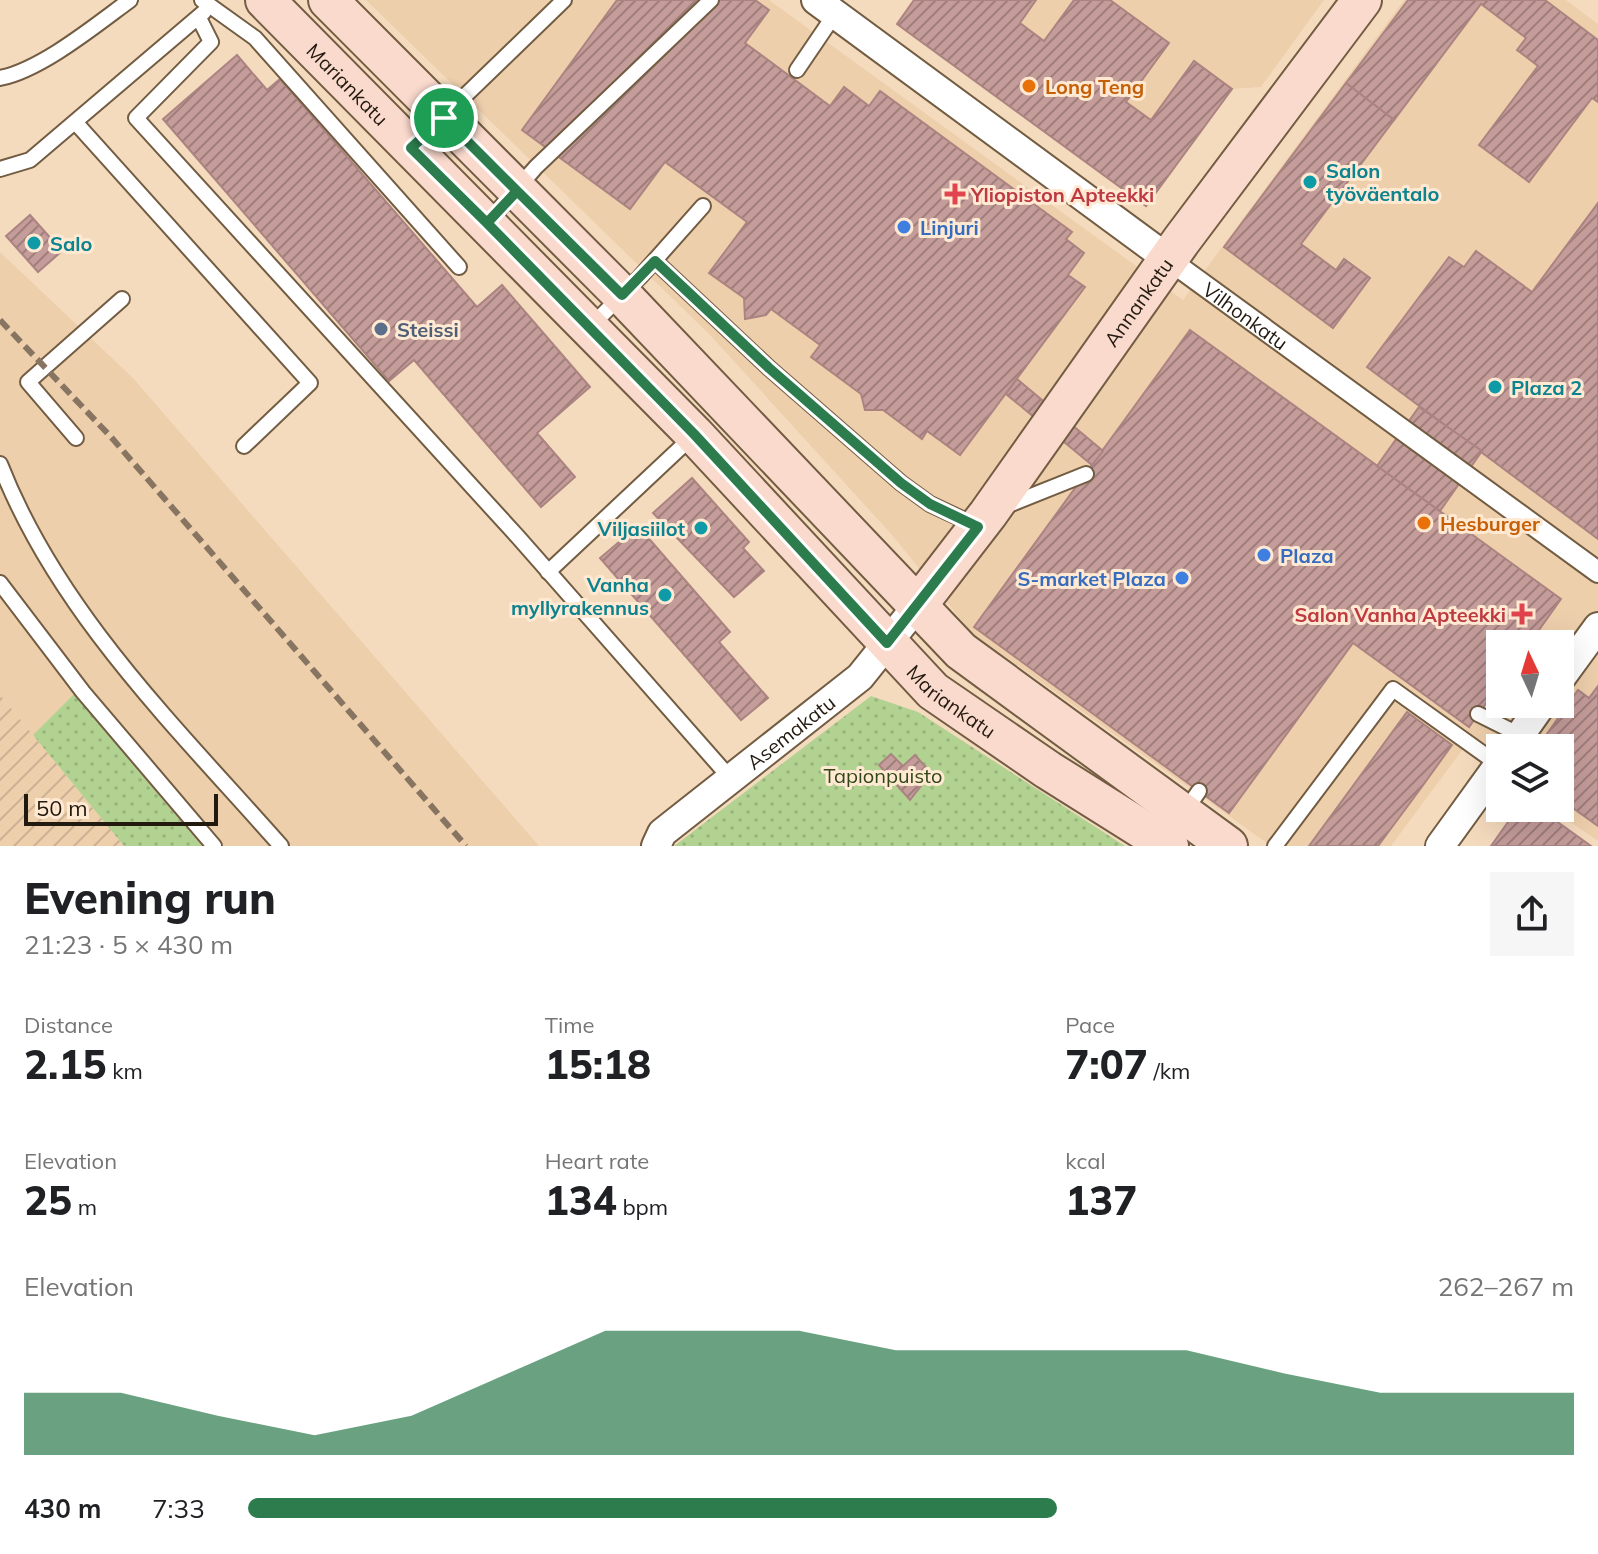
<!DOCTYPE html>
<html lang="en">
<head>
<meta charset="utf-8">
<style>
	body { margin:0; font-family:Mulish,sans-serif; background:#f6f6f6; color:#202124; height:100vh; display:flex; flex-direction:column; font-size:30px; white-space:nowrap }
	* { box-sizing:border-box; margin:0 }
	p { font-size:26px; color:#757577 }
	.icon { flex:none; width:44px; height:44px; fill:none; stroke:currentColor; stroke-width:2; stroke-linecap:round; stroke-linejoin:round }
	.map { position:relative; height:846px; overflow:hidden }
	.details { display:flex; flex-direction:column; background:#fff; flex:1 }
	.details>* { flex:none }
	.needle { width:52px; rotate:356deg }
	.buttons { position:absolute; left:1486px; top:630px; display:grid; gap:16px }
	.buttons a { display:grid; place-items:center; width:88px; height:88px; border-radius:0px; background:#fff; box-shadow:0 8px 32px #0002; font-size:40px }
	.scale { position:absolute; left:24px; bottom:20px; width:194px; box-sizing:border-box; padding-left:8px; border:4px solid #231a0f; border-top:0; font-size:22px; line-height:28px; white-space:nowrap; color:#231a0f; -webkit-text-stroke:6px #ffe9d2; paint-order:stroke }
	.pin { position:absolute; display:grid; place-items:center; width:68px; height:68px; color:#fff; margin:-34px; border:4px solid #fff; border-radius:50%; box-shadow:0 2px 8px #0007 }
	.round { display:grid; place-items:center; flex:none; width:84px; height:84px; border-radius:0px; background:#f6f6f6 }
	.overview { display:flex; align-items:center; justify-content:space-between; height:136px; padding:0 24px }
	h1 { font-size:44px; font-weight:800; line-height:60px }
	.figures { display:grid; grid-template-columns:repeat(3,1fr); gap:12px; height:136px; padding:8px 24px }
	.figures div { display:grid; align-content:center }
	.figures b { font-size:40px; font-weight:800 }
	.figures small { font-size:22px; font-weight:400 }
	.figures p { font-size:22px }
	.chart { height:224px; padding:16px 24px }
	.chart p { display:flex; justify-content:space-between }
	.chart svg { width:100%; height:144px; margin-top:8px; fill:#2c7c4d; opacity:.7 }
	ul { padding:0 24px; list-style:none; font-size:26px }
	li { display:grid; grid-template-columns:128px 96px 1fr; align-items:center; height:60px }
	li i { height:20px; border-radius:10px; background:#2c7c4d }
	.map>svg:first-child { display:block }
	.built { fill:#eecfac; fill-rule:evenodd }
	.industrial { fill:url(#industrial-furrows) }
	.park { fill:url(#park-dots) }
	.building { fill:url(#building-hatch); stroke:#ab8482; stroke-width:2 }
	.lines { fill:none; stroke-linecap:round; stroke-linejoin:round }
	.service-casing { stroke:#725c42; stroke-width:18 }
	.pedestrian-casing { stroke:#725c42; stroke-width:24 }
	.minor-casing { stroke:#725c42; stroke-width:32 }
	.secondary-casing { stroke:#725c42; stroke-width:42 }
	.service { stroke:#fff; stroke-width:14 }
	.pedestrian { stroke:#fff; stroke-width:20 }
	.minor { stroke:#fff; stroke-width:28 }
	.secondary { stroke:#fbdace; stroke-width:38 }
	.rail { stroke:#877562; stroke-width:6; stroke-dasharray:12 6; stroke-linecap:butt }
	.route-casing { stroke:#fff; stroke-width:16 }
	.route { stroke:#2c7c4d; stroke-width:10 }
	.food-dot { fill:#e8710a; stroke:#ffe9d2; stroke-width:3 }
	.culture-dot { fill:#0f9aa8; stroke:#ffe9d2; stroke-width:3 }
	.health-dot { fill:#e0444e; stroke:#ffe9d2; stroke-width:3 }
	.shop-dot { fill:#3f7fe0; stroke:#ffe9d2; stroke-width:3 }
	.service-dot { fill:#5c6f8a; stroke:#ffe9d2; stroke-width:3 }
	.labels { text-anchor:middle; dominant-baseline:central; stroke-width:6; stroke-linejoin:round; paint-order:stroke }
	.street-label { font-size:20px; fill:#231a0f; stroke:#ffe9d2 }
	.food-label { font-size:20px; font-weight:bold; fill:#c56008; stroke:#ffe9d2; text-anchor:start }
	.culture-label { font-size:20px; font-weight:bold; fill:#0d838f; stroke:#ffe9d2; text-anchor:start }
	.health-label { font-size:20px; font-weight:bold; fill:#be3a42; stroke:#ffe9d2; text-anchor:start }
	.shop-label { font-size:20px; font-weight:bold; fill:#366cbe; stroke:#ffe9d2; text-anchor:start }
	.service-label { font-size:20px; font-weight:bold; fill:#4e5e75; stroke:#ffe9d2; text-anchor:start }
	.park-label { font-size:20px; fill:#314716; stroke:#ffe9d2 }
</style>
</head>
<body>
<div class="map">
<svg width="1598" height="846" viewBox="0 0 1598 846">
	<defs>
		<pattern id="industrial-furrows" width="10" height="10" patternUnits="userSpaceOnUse" patternTransform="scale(2)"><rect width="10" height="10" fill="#eecfac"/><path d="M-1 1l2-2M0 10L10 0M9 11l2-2" fill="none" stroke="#ccb193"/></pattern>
		<pattern id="park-dots" width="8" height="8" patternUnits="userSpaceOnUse" patternTransform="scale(2)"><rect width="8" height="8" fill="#b2d292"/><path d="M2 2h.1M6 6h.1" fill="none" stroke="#99b47d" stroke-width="1.8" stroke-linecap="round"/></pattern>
		<pattern id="building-hatch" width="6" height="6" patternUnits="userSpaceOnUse" patternTransform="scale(2)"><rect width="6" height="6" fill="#c49c9a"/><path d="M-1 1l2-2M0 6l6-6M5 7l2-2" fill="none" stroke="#9f7e7c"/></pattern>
	</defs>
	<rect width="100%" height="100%" fill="#f5dbbe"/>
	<!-- built -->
	<g class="built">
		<path d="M366,0H769L1183,300L1404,0H1566L1598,24V841L1550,808H1560V748H1500V774L1463,749L1391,846H1271L972,633L892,535L710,335ZM1500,644H1560V704H1500Z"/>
		<polygon points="914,0 1324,0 1261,87 1232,89 1146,206 897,24"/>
		<polygon points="0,252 133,378 539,846 202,846 74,694 33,735 0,695"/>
	</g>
	<!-- industrial -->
	<polygon class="industrial" points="0,695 33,735 124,846 0,846"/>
	<!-- park -->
	<g class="park">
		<polygon points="74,694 202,846 124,846 33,735"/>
		<polygon points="871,696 918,712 1125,846 674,846"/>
	</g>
	<!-- building -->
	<g class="building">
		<polygon points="617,0 755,0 769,10 745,43 830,106 844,87 869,106 880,91 1072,232 1066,239 1084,253 1068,275 1085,287 960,455 927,431 922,439 883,410 865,410 861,394 811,357 820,345 771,309 766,315 745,319 744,298 709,273 747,222 665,162 630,209 522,130"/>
		<polygon points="914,0 1036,0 1020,23 1044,41 1074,0 1110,0 1169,43 1126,102 1151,120 1194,61 1232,89 1146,206 897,24"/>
		<polygon points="1408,0 1545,0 1598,40 1598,102 1592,98 1529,182 1479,145 1538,66 1517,50 1526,38 1481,4 1394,120 1346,83"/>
		<polygon points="237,55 267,90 280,79 477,307 502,285 590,387 537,433 575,477 541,507 414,360 389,381 163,119"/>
		<polygon points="1346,83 1394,120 1301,244 1336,270 1344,259 1370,278 1333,328 1224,247"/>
		<polygon points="1598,203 1598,539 1367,367 1449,257 1464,267 1476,251 1532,292"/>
		<polygon points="30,215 62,251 38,272 6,236"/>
		<polygon points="1190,330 1561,599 1529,644 1500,644 1500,684 1469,727 1353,643 1229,813 974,627"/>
		<polygon points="1017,379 1103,451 1092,465 1006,394"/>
		<polygon points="1419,407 1482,451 1440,511 1377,466"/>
		<polygon points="692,478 749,542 743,548 764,571 734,597 653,513"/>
		<polygon points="638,526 730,632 719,642 768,698 741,720 600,558"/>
		<polygon points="1598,686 1598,826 1570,806 1564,814 1555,808 1560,808 1560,748 1537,748 1578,690 1589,698"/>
		<polygon points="1407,712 1452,745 1421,788 1378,846 1309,846"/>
		<polygon points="891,754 903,766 915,755 931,773 910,800 879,765"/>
		<polygon points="1518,808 1538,808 1591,846 1491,846"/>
	</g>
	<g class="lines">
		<defs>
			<g id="service">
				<polyline points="202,0 255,38 459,267"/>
				<polyline points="199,18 211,42 136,118 518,537 731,779"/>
				<polyline points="797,70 835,14"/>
				<path d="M0,78C41,70 96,25 130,0"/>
				<polyline points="76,123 310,383 244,446"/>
				<polyline points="411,148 564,0"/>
				<polyline points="0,169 30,160 204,12"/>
				<polyline points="487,223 536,167 711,0"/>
				<polyline points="655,261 769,368 901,483 930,504 977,526"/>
				<polyline points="589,328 640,277 703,206"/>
				<polyline points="76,438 28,382 122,299"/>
				<path d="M0,464C58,613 177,728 281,846"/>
				<polyline points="1006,506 1086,474"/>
				<polyline points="548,572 694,435"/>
				<polyline points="0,583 83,692 214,846"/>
				<polyline points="1478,714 1520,735"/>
				<polyline points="1183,814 1199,791"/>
				<polyline points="1275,846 1393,689 1499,765"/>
			</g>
			<g id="pedestrian">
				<path id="s1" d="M1168,259L1598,572"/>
			</g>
			<g id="minor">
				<polyline points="816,0 1168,259"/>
				<polyline points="1560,679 1598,627"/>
				<polyline points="1511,748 1542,704"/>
				<path id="s2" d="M656,846L662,833L860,677L917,606"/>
				<polyline points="1440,846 1500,763"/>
			</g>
			<g id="secondary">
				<path id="s3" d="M265,0L694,434L933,691L1048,770L1169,846"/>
				<polyline points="328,0 622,295 961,651 1228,846"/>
				<path id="s4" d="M917,606L988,514L1181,241L1362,0"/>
			</g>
		</defs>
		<!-- service casing -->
		<use href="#service" class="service-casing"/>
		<!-- pedestrian casing -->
		<use href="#pedestrian" class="pedestrian-casing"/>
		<!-- minor casing -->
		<use href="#minor" class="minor-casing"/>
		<!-- secondary casing -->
		<use href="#secondary" class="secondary-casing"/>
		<!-- service -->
		<use href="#service" class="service"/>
		<!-- pedestrian -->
		<use href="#pedestrian" class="pedestrian"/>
		<!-- minor -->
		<use href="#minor" class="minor"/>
		<!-- secondary -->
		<use href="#secondary" class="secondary"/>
		<!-- rail -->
		<polyline class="rail" points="0,320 111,437 466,846"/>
	</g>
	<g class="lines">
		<defs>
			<polyline id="route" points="444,118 517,191 487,223 694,434 887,643 978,527 930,504 901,483 769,368 655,261 622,295 517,191 487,223 411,148 444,118"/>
		</defs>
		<!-- route casing -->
		<use href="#route" class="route-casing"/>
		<!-- route -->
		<use href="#route" class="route"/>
	</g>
	<!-- markers -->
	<g class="food-dot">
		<circle cx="1029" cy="86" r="8"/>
		<circle cx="1424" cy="523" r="8"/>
	</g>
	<g class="culture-dot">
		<circle cx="1310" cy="182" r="8"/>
		<circle cx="34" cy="243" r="8"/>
		<circle cx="1495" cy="387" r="8"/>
		<circle cx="701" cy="528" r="8"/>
		<circle cx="665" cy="595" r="8"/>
	</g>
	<g class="health-dot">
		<path d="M951 182h8v8h8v8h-8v8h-8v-8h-8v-8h8z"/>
		<path d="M1518 602h8v8h8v8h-8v8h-8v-8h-8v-8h8z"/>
	</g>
	<g class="shop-dot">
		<circle cx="904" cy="227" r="8"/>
		<circle cx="1264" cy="555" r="8"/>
		<circle cx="1182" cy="578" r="8"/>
	</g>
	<circle class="service-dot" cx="381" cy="329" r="8"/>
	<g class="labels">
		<!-- street labels -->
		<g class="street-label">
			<text stroke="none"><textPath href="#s3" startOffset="118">Mariankatu</textPath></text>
			<text stroke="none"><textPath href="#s4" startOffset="376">Annankatu</textPath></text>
			<text stroke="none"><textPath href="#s1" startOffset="96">Vilhonkatu</textPath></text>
			<text stroke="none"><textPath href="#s3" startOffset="982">Mariankatu</textPath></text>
			<text stroke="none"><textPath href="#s2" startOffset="178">Asemakatu</textPath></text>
		</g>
		<!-- food labels -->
		<g class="food-label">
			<text x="1045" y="86">Long Teng</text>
			<text x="1440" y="523">Hesburger</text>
		</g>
		<!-- culture labels -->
		<g class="culture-label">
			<text x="1326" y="170">Salon<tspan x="1326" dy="23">työväentalo</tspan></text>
			<text x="50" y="243">Salo</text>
			<text x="1511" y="387">Plaza 2</text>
			<text x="685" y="528" text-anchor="end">Viljasiilot</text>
			<text x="649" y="584" text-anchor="end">Vanha<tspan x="649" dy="23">myllyrakennus</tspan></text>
		</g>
		<!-- health labels -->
		<g class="health-label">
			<text x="971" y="194">Yliopiston Apteekki</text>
			<text x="1506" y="614" text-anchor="end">Salon Vanha Apteekki</text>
		</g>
		<!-- shop labels -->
		<g class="shop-label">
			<text x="920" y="227">Linjuri</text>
			<text x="1280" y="555">Plaza</text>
			<text x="1166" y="578" text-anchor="end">S-market Plaza</text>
		</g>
		<!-- service labels -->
		<g class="service-label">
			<text x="397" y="329">Steissi</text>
		</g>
		<!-- park labels -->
		<g class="park-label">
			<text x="883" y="775">Tapionpuisto</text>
		</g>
	</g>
</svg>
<div class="buttons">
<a><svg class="needle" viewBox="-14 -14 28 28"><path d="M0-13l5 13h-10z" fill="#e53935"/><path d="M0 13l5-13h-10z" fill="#757577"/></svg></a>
<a><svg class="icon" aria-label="layers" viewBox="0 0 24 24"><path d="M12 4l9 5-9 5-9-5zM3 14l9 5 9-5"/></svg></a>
</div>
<div class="scale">50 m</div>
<div class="pin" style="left:444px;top:118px;background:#1e9e55"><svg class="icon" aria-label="arrive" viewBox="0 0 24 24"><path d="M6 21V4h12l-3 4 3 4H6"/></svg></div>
</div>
<section class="details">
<div class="overview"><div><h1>Evening run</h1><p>21:23 · 5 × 430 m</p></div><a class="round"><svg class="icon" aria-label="share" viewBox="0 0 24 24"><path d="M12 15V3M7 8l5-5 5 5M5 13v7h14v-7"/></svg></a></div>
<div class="figures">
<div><p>Distance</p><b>2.15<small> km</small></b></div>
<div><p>Time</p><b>15:18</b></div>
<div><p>Pace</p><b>7:07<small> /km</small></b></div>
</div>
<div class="figures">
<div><p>Elevation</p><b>25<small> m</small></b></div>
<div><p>Heart rate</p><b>134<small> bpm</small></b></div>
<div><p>kcal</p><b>137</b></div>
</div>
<div class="chart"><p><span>Elevation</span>262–267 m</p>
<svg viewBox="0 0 160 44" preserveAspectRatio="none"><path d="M0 44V25L10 25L20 32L30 38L40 32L50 19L60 6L70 6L80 6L90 12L100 12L110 12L120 12L130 19L140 25L150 25L160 25V44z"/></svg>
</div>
<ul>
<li><b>430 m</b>7:33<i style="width:61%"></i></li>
</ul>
</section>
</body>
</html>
